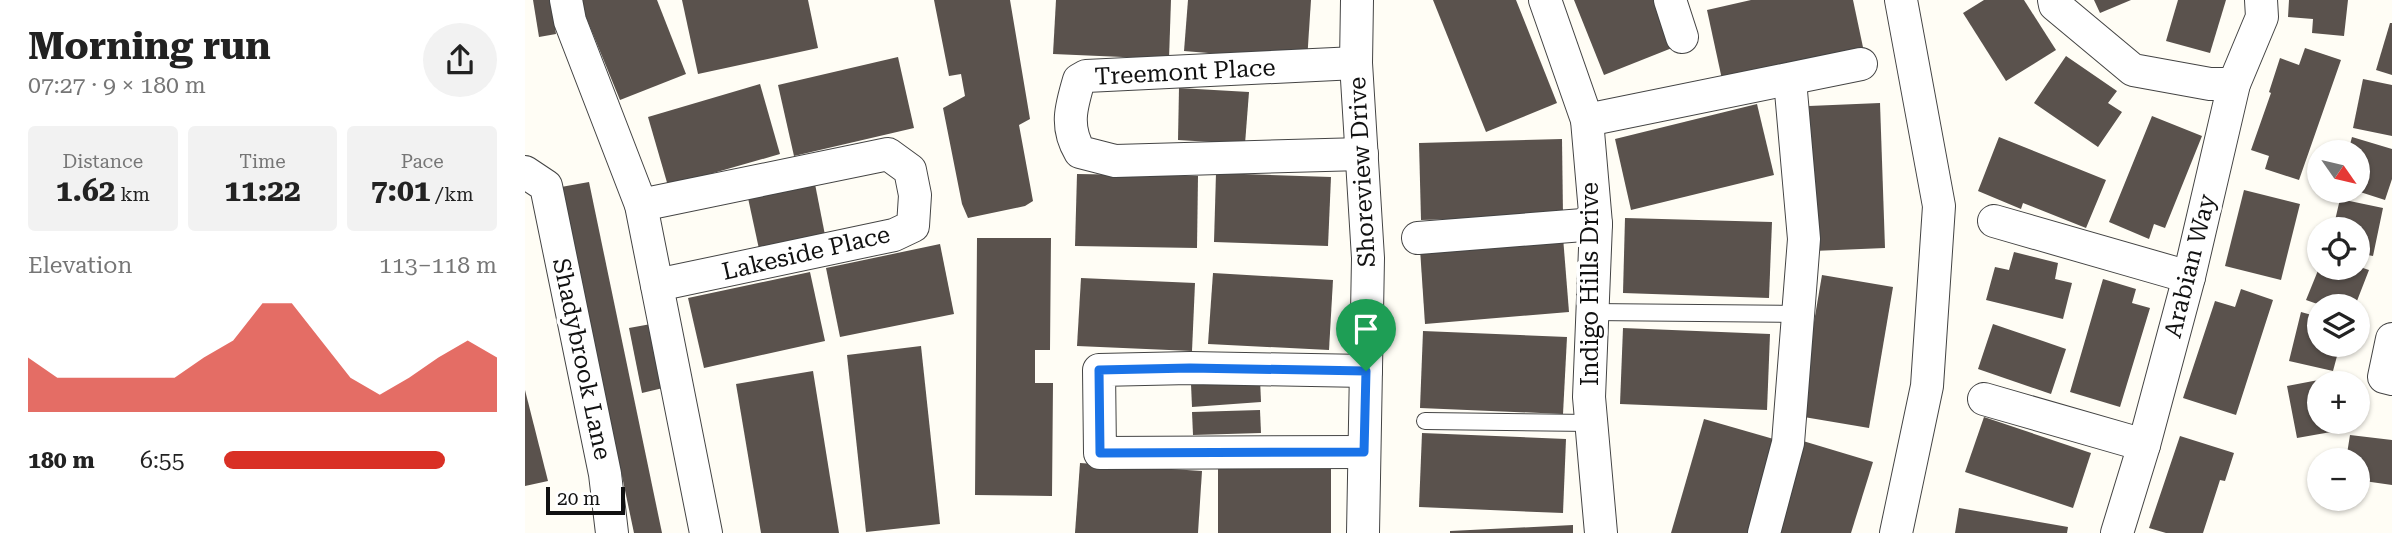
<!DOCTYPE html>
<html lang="en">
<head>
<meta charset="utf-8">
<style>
	body { margin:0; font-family:"Roboto Serif",serif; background:#f2f2f2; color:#222; height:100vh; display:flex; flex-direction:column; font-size:26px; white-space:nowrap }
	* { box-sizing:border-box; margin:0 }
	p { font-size:23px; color:#767676 }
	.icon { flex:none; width:38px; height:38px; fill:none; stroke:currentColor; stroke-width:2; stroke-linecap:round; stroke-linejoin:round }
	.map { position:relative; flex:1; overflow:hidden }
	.panel { display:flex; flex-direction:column; background:#fff; width:525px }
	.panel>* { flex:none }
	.needle { width:46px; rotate:124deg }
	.controls { position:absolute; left:1782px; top:140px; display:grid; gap:14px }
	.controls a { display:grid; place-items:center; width:63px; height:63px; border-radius:50%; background:#fff; box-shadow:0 2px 5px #0004; font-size:35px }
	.scale { position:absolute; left:21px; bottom:18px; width:79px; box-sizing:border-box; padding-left:7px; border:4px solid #111; border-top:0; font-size:19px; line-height:24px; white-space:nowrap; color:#111; -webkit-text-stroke:5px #fff; paint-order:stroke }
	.pin { position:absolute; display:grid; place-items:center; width:60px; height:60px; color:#fff; margin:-72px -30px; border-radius:50% 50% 50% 0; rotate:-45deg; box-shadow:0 0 7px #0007 }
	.pin .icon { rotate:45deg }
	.round { display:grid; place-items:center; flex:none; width:74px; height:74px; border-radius:37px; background:#f2f2f2 }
	.summary { display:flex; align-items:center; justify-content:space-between; height:119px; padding:0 28px }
	h1 { font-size:38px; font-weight:700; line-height:52px }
	.stats { display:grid; grid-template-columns:repeat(3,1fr); gap:10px; height:119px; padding:7px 28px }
	.stats div { display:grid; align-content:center; border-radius:7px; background:#f2f2f2; text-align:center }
	.stats b { font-size:30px; font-weight:700 }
	.stats small { font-size:19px; font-weight:400 }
	.stats p { font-size:19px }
	.chart { height:196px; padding:14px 28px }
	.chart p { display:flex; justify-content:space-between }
	.chart svg { width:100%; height:126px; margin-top:7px; fill:#d93025; opacity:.7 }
	ul { padding:0 28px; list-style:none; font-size:23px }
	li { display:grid; grid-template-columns:112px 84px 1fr; align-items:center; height:52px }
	li i { height:18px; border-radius:9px; background:#d93025 }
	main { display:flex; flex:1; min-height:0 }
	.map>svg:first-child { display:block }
	.building { fill:#5a524d }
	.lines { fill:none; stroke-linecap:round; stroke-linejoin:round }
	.service-casing { stroke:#444; stroke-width:18 }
	.minor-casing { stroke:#444; stroke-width:34 }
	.service { stroke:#fff; stroke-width:16 }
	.minor { stroke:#fff; stroke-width:32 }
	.route-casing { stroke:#fff; stroke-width:14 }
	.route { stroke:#1a73e8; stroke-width:9 }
	.labels { text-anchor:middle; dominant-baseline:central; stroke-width:7; stroke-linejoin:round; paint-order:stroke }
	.street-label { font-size:24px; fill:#111; stroke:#fff }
</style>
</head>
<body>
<main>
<section class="panel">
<div class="summary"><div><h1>Morning run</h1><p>07:27 · 9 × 180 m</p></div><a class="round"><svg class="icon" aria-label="share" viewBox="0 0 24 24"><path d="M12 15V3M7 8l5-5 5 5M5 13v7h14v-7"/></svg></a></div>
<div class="stats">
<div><p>Distance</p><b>1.62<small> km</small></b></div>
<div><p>Time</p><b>11:22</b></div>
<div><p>Pace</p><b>7:01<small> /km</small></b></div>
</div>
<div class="chart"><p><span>Elevation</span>113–118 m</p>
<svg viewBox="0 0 160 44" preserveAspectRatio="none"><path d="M0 44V25L10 32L20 32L30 32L40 32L50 32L60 25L70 19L80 6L90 6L100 19L110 32L120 38L130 32L140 25L150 19L160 25V44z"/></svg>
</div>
<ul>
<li><b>180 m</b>6:55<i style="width:81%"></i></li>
</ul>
</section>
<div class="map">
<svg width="1867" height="533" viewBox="0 0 1867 533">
	<rect width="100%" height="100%" fill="#fffdf5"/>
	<!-- building -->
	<g class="building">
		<polygon points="8,0 26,0 31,34 14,37"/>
		<polygon points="54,0 132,0 161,74 95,100"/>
		<polygon points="157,0 283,0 293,48 173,74"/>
		<polygon points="409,0 485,0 505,119 494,125 508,201 500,206 443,218 437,204 418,108 440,96 436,74 424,76"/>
		<polygon points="531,0 646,0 644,59 528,54"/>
		<polygon points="663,0 786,0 782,61 659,51"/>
		<polygon points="908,0 991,0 1032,103 961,132"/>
		<polygon points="1049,0 1134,0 1152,46 1079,75"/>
		<polygon points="1226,0 1328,0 1339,52 1198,84 1182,10"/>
		<polygon points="1459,0 1499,0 1531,50 1481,81 1438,13"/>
		<polygon points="1569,0 1606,0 1575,13"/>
		<polygon points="1653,0 1701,0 1685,53 1641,41"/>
		<polygon points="1764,0 1823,0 1819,36 1787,33 1788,19 1763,17"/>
		<polygon points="1865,23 1867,23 1867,75 1851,70"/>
		<polygon points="1780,48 1816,60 1774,180 1740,169 1744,156 1726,150 1746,93 1744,92 1755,58 1774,65"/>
		<polygon points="1541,56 1592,91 1583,103 1597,112 1573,147 1509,103"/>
		<polygon points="373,57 389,128 269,156 253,85"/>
		<polygon points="1838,79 1867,85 1867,136 1828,128"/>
		<polygon points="235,84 255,154 143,186 123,117"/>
		<polygon points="654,88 724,92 720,144 653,140"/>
		<polygon points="1355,103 1360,248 1288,251 1284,106"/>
		<polygon points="1232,104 1249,175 1106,210 1090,139"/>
		<polygon points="1627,116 1677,136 1640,228 1629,224 1624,239 1584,222"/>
		<polygon points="1474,137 1581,180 1561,228 1498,203 1496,209 1453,191"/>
		<polygon points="1827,137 1867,149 1867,179 1860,200 1832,191 1832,152 1823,152"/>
		<polygon points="1037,139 1038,216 896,220 894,143"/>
		<polygon points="691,173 806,177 803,246 689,242"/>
		<polygon points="552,174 673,176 672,248 550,246"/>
		<polygon points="64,182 137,533 109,533 36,187"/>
		<polygon points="290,184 300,235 234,249 223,198"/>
		<polygon points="1719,190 1775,204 1756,280 1700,266"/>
		<polygon points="1815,199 1858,208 1848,256 1832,253 1832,229 1808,229"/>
		<polygon points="1100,218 1247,222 1244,298 1098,293"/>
		<polygon points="1038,237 1044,312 900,324 895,249"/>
		<polygon points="452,238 526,238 525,350 510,350 510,383 528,383 527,496 450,495"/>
		<polygon points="415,244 429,314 315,337 301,268"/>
		<polygon points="1489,252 1533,263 1530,279 1547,283 1538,319 1461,300 1470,267 1484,270"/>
		<polygon points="1832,266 1844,270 1830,306 1798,306 1781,300 1794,268 1832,268"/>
		<polygon points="285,272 300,341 179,368 163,298"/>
		<polygon points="688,273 808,280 804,350 683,344"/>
		<polygon points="1297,275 1368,287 1344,428 1273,416"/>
		<polygon points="556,278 670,283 667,351 552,346"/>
		<polygon points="1578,279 1611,289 1607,303 1625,308 1595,407 1545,392"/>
		<polygon points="1716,289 1748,300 1711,415 1658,398 1690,301 1710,307"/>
		<polygon points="1776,312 1794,317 1794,345 1815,345 1808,371 1764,361"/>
		<polygon points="126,324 138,388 117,393 104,328"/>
		<polygon points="1468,324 1541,349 1526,394 1453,369"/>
		<polygon points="1098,328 1245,334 1242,410 1095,404"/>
		<polygon points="898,331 1042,337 1038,414 895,408"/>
		<polygon points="396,346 415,524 341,532 322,355"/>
		<polygon points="288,371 314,533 236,533 211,384"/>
		<polygon points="1804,378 1805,383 1794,383 1794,422 1804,422 1806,432 1772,438 1762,386"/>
		<polygon points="735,379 736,402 667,407 666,384"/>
		<polygon points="0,390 23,481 0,486"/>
		<polygon points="735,410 736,433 668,435 667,412"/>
		<polygon points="1459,417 1566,453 1548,508 1440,472"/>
		<polygon points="1179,419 1252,440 1225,533 1146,533"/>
		<polygon points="897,433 1041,439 1038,513 894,507"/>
		<polygon points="1825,435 1867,440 1867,485 1832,480 1832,460 1821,460"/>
		<polygon points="1655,436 1709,453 1700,481 1695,480 1678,533 1641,533 1624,528"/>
		<polygon points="1278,441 1348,462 1326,533 1250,533"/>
		<polygon points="555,463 677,471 673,533 550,533"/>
		<polygon points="806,466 806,533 693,533 693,467"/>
		<polygon points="1434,508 1543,527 1542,533 1430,533"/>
		<polygon points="1048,525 1048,533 925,533 925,531"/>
	</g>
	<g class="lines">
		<defs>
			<g id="service">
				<polyline points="1067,312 1273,314"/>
				<polyline points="900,421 1066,423"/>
			</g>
			<g id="minor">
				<polyline points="41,0 45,21 116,205 181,533"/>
				<polyline points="832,0 831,63 843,258 838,533"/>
				<polyline points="1020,0 1062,120 1071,224 1064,397 1076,533"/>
				<polyline points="1145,0 1157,37"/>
				<polyline points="1529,0 1530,5 1608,70 1685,84 1709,84"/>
				<path d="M831,63L561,76L554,80C546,107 540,127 555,152L590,161L837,154"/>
				<polyline points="1062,120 1336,64"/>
				<polyline points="0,172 21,186 80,474 87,533"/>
				<polyline points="116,205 363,154 385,170 390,195 388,226 369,235 132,285"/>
				<polyline points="1469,221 1664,277"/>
				<polyline points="893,238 1071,224"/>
				<polyline points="1867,339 1859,377 1867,379"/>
				<polyline points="1459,399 1619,445"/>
				<polyline points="839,452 575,453 574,370 665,368 841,371"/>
				<polyline points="1239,533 1263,443 1279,239 1265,80"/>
				<polyline points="1371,533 1402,386 1414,206 1376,0"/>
				<polyline points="1592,533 1619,445 1664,277 1709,84 1737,17 1736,0"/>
			</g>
		</defs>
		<!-- service casing -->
		<use href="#service" class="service-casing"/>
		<!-- minor casing -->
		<use href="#minor" class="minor-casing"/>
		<!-- service -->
		<use href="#service" class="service"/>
		<!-- minor -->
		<use href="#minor" class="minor"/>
	</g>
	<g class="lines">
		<defs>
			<polygon id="route" points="665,368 841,371 839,452 575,453 574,370"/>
		</defs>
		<!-- route casing -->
		<use href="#route" class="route-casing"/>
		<!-- route -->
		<use href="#route" class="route"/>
	</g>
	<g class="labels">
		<!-- street labels -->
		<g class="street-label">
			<text transform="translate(660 72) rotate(-3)">Treemont Place</text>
			<text transform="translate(837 172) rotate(-93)">Shoreview Drive</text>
			<text transform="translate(281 253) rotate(-13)">Lakeside Place</text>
			<text transform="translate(1665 266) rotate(-76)">Arabian Way</text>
			<text transform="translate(1065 284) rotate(-90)">Indigo Hills Drive</text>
			<text transform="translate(57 359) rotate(78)">Shadybrook Lane</text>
		</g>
	</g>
</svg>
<div class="controls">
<a><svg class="needle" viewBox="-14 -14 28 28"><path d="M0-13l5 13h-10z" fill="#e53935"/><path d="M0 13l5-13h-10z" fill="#767676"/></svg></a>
<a><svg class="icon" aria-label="locate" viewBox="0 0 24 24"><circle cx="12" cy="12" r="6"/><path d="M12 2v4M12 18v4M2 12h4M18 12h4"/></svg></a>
<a><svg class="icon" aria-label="layers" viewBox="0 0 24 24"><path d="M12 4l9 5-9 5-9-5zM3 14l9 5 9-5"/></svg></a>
<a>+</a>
<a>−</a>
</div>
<div class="scale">20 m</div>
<div class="pin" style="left:841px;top:371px;background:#1e9e55"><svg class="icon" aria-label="arrive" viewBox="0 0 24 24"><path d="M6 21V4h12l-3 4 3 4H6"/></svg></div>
</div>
</main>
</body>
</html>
